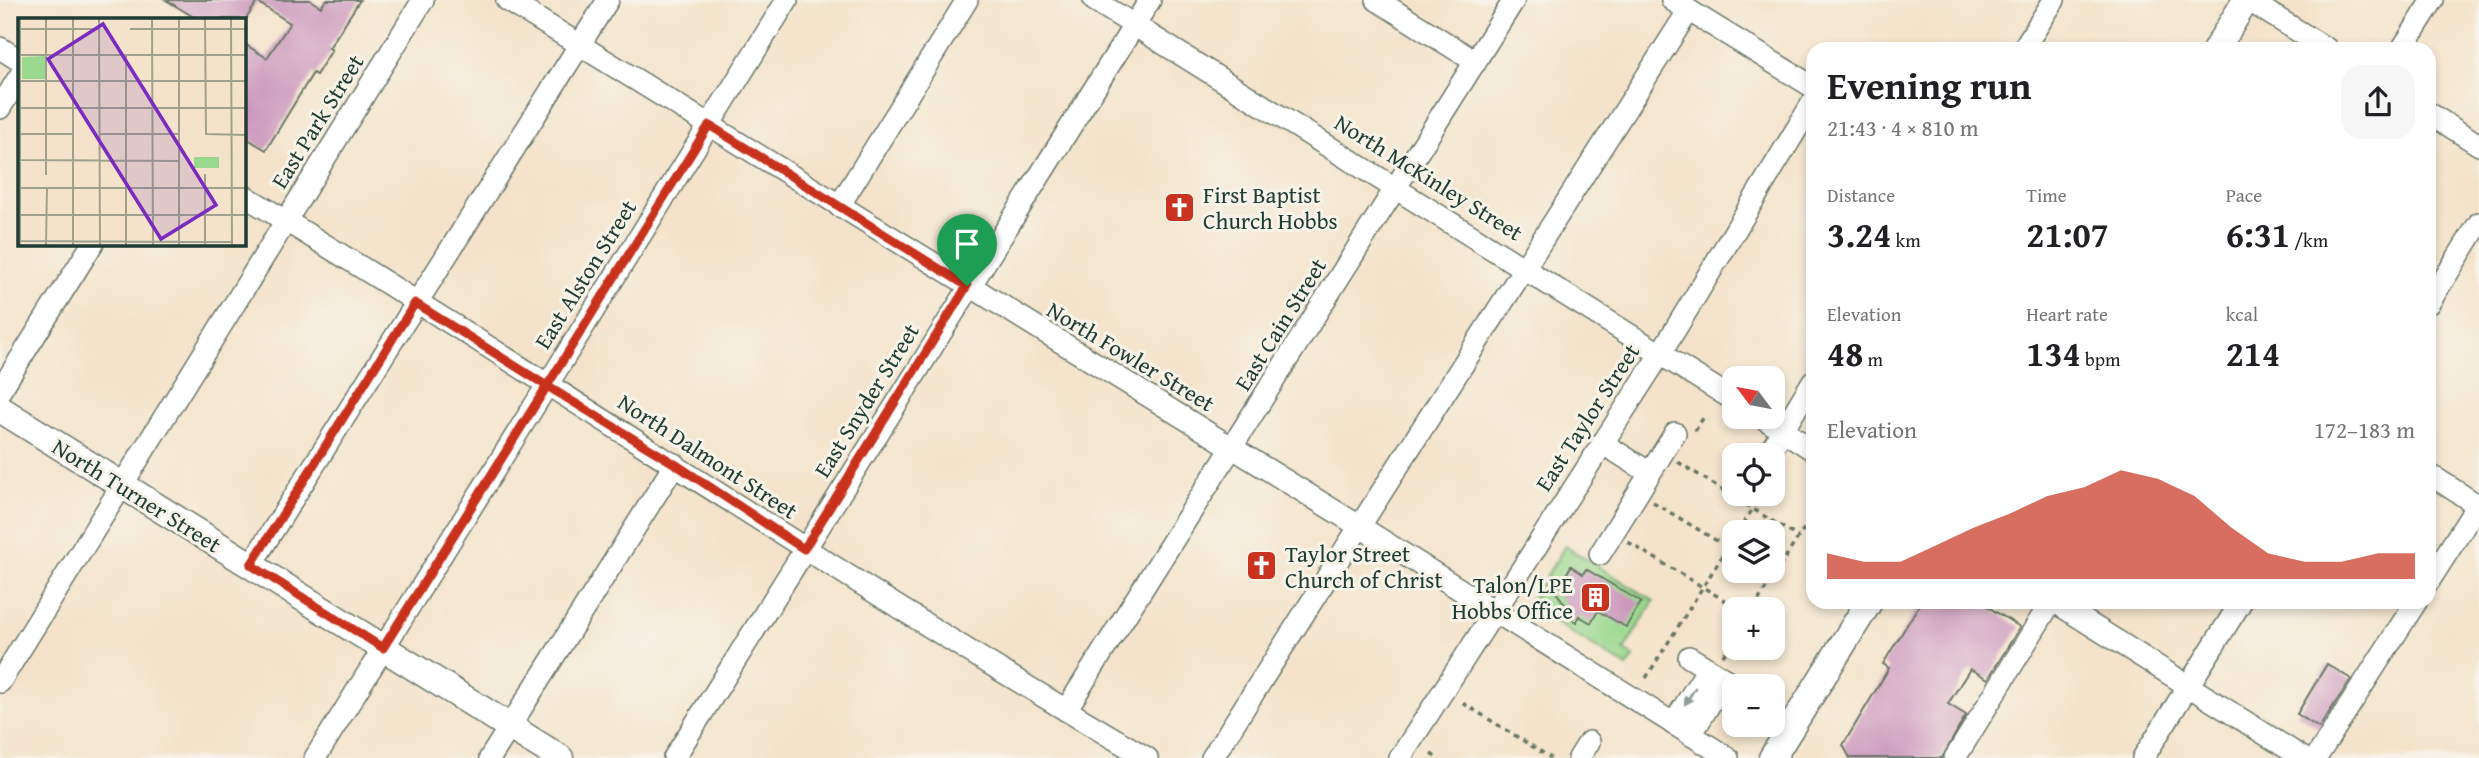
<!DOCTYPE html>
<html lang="en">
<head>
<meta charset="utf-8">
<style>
	body { margin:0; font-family:"Gentium Book Plus",serif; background:#f6f6f6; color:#202124; height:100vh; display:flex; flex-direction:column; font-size:26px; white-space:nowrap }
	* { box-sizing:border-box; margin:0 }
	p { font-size:23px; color:#757577 }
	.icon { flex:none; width:38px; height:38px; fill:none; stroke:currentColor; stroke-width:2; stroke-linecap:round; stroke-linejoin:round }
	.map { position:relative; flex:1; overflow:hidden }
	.drawer { position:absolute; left:1806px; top:42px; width:630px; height:567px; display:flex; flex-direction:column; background:#fff; border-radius:21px; box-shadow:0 4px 10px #0003 }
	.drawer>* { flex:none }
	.needle { width:46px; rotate:302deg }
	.tools { position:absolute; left:1722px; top:366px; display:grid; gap:14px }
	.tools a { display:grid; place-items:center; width:63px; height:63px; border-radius:14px; background:#fff; box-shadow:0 4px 10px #0003; font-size:35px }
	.pin { position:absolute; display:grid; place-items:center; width:60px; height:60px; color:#fff; margin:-72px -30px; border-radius:50% 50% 50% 0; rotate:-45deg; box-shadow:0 0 7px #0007 }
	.pin .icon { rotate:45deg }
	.round { display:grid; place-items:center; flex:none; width:74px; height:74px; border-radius:21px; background:#f6f6f6 }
	.summary { display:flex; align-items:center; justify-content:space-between; height:119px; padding:0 21px }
	h1 { font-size:38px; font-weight:700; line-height:52px }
	.figures { display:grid; grid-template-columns:repeat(3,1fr); gap:10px; height:119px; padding:7px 21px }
	.figures div { display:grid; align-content:center }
	.figures b { font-size:35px; font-weight:700 }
	.figures small { font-size:19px; font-weight:400 }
	.figures p { font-size:19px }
	.chart { height:196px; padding:14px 21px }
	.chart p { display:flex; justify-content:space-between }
	.chart svg { width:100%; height:126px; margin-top:7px; fill:#c8321e; opacity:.7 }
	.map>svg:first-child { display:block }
	.green { fill:#99d88d; stroke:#5c8a60; stroke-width:2 }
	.building { fill:#cc98bd }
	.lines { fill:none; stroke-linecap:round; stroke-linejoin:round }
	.minor-casing { stroke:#6a7768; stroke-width:24 }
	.major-casing { stroke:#6a7768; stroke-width:29 }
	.path { stroke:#6a7768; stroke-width:3.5; stroke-dasharray:5 5; stroke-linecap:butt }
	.minor { stroke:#fff; stroke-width:21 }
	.major { stroke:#fff; stroke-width:26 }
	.oneway { fill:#8f9e9a }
	.route-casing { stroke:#fff; stroke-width:14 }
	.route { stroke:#c8321e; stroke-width:9 }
	.labels { text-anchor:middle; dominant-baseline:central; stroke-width:6; stroke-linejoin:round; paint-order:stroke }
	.street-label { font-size:23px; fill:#1f3d34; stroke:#f7f3e8 }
	.poi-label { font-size:23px; fill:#1f3d34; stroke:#f7f3e8; text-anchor:start }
	.inset-road { fill:none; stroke:#9fa18e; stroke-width:2 }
	.view { fill:#7b2cbf; fill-opacity:0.15; stroke:#7b2cbf; stroke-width:3.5 }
	.inset-edge { fill:none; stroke:#1f3d34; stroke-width:3.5 }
</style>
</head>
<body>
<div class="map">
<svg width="2479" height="758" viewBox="0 0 2479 758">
	<rect width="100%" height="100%" fill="#f7f3e8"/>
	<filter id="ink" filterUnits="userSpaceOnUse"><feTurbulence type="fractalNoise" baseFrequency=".0143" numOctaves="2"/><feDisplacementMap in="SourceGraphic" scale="14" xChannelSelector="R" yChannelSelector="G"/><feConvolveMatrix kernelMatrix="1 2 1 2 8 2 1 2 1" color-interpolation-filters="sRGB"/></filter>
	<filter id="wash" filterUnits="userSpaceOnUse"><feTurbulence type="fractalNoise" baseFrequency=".00686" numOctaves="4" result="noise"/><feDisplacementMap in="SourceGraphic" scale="28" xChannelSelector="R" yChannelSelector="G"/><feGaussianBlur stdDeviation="1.57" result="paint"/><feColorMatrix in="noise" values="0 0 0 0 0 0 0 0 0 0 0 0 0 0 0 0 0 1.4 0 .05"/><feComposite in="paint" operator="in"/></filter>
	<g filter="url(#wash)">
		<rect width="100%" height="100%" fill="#f4e3ca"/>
		<!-- green -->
		<polygon class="green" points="1565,546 1654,601 1624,650 1634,657 1627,667 1528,606"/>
		<g id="blocks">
			<!-- building -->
			<g class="building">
				<polygon points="166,0 310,0 321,7 326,0 360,0 329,48 332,50 316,75 313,73 266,150 243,136 243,43 267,58 290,23 257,2 246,19 197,19"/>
				<polygon points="1571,566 1583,574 1586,569 1641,602 1626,627 1598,611 1591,623 1579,616 1576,622 1563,614 1567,607 1556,592"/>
				<polygon points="1921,602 1980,602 2020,627 1988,679 1970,669 1948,704 1966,715 1942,758 1850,758 1843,745 1889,668 1883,664"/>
				<polygon points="2327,664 2351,679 2319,728 2297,714"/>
			</g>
		</g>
	</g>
	<g filter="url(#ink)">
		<use href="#blocks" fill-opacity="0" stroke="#6a7768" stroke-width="2"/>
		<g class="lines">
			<defs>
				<g id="minor">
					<polyline points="507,0 1359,526 1728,758"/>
					<polyline points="1094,0 1734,400"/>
					<polyline points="1377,0 1476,62"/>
					<polyline points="1672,0 1813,87"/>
					<polyline points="2248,0 2327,49"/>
					<polyline points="0,48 19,60"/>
					<polyline points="2023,49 2054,0"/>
					<polyline points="2402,49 2433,0"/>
					<polyline points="0,108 19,77"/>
					<polyline points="2429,113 2479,145"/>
					<path d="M243,195C547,378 841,579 1147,758"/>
					<polyline points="839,206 967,0"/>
					<polyline points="2429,303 2479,223"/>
					<polyline points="0,391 93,243"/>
					<polyline points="1760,416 1813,450"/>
					<polyline points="1602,443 1650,473"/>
					<polyline points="1768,455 1813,381"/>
					<polyline points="2429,474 2479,506"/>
					<polyline points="1600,554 1675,433"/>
					<polyline points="251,565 608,0"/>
					<polyline points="2429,581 2479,503"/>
					<polyline points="2055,602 2303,758"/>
					<polyline points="1689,657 1720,676"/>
					<polyline points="0,682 423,0"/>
					<polyline points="1066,710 1514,0"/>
					<polyline points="1673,724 1708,669"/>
					<polyline points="1691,735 1725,679"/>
					<polyline points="315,758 787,0"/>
					<polyline points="490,758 675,464"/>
					<polyline points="674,758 1150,0"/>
					<polyline points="1212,758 1689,10"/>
					<polyline points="1400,758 1661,353 1813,102"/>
					<polyline points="1579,758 1589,742"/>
					<polyline points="1955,758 2051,602"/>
					<polyline points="2143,758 2241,602"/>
					<polyline points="2316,758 2416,602"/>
				</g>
				<g id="major">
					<polyline points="2216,49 2246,0"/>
					<polyline points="0,409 560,758"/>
					<polyline points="1772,758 1869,602"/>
				</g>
			</defs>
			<!-- minor casing -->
			<use href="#minor" class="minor-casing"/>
			<!-- major casing -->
			<use href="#major" class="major-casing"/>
			<!-- path -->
			<g class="path">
				<polyline points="1695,431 1705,415"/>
				<polyline points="1678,462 1798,537"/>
				<polyline points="1653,502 1727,547"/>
				<polyline points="1738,532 1762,494"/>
				<polyline points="1628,542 1739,609"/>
				<polyline points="1753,609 1813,514"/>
				<polyline points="1723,656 1734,638"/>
				<polyline points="1646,678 1734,537"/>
				<polyline points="1463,703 1551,758"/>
				<polyline points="1431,754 1437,758"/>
			</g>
			<!-- minor -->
			<use href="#minor" class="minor"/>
			<!-- major -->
			<use href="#major" class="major"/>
		</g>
		<!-- one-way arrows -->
		<defs><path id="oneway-solid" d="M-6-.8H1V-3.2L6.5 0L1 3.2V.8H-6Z" transform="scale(1.75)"/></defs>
		<use class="oneway" href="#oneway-solid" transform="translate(1690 696) rotate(122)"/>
	</g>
	<g class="lines" filter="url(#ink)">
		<defs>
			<polyline id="route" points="967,286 709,125 547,386 415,303 251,565 383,648 547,386 675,464 804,549 967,286"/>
		</defs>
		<!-- route casing -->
		<use href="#route" class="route-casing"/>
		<!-- route -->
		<use href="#route" class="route"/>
	</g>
	<!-- icons -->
	<defs>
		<symbol id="church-square" viewBox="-11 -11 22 22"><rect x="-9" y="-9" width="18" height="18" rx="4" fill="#c8321e" stroke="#f7f3e8"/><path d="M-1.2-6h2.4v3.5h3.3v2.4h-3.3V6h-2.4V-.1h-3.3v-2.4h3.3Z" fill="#fff"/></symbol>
		<symbol id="building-square" viewBox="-11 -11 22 22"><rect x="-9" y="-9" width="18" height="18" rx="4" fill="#c8321e" stroke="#f7f3e8"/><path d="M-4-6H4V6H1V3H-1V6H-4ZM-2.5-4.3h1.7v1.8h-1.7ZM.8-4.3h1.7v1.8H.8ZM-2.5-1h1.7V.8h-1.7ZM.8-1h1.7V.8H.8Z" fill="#fff"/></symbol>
	</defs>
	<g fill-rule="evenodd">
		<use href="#church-square" x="1162" y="190" width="35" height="35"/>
		<use href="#church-square" x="1244" y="548" width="35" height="35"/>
		<use href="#building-square" x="1578" y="580" width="35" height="35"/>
	</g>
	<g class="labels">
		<!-- street labels -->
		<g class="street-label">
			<text transform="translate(317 121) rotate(-58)">East Park Street</text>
			<text transform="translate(1429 177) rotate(32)">North McKinley Street</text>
			<text transform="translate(585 274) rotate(-58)">East Alston Street</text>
			<text transform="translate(1280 324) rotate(-58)">East Cain Street</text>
			<text transform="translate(1131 356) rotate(31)">North Fowler Street</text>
			<text transform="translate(866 400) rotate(-58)">East Snyder Street</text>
			<text transform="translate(1587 417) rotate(-57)">East Taylor Street</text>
			<text transform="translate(708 456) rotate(33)">North Dalmont Street</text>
			<text transform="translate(137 495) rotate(32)">North Turner Street</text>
		</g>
		<!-- poi labels -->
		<g class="poi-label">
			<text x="1203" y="194">First Baptist<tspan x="1203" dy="26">Church Hobbs</tspan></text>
			<text x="1285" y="553">Taylor Street<tspan x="1285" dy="26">Church of Christ</tspan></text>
			<text x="1573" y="584" text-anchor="end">Talon/LPE<tspan x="1573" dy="26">Hobbs Office</tspan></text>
		</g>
	</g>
	<!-- overview -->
	<g transform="translate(18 18)">
		<rect width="228" height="228" fill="#f4e3ca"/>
		<path d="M27,38L28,61H4V39ZM176,139H201V150H176Z" fill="#99d88d"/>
		<path class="inset-road" d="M28,0V157M81,0L82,227M134,0L135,227M161,0V227M187,0L188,116L228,117M213,0L214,227M2,11H81M112,11H228M0,37H228M108,37V227M0,63H228M0,90H228M0,116H55M82,116H161M1,142L161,143M0,170H228M0,197H228M1,223L214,224M2,227V0M28,227L29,170M55,227V0M187,227V156"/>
		<path class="view" d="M85,6L198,187L143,221L30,41Z"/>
		<rect width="228" height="228" class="inset-edge"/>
	</g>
</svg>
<div class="tools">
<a><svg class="needle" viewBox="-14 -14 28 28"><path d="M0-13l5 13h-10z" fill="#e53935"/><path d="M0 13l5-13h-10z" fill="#757577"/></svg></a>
<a><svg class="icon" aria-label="locate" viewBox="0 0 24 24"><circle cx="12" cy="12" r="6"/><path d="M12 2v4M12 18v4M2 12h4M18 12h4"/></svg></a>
<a><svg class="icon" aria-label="layers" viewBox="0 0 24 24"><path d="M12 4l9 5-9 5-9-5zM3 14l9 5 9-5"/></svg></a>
<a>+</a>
<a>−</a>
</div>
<div class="pin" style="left:967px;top:286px;background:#1e9e55"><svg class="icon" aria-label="arrive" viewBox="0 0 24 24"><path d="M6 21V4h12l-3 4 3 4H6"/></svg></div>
<section class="drawer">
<div class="summary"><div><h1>Evening run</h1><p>21:43 · 4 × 810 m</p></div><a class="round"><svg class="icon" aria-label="share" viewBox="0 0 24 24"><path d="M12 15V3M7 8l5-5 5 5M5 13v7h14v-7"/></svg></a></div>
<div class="figures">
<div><p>Distance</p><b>3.24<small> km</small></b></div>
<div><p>Time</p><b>21:07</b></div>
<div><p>Pace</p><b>6:31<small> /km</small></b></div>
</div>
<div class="figures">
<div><p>Elevation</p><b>48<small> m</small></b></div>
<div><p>Heart rate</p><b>134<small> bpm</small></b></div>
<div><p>kcal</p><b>214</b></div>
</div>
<div class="chart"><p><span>Elevation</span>172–183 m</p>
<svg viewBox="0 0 160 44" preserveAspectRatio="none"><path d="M0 44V35L10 38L20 38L30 32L40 26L50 21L60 15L70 12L80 6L90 9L100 15L110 26L120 35L130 38L140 38L150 35L160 35V44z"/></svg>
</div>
</section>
</div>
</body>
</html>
